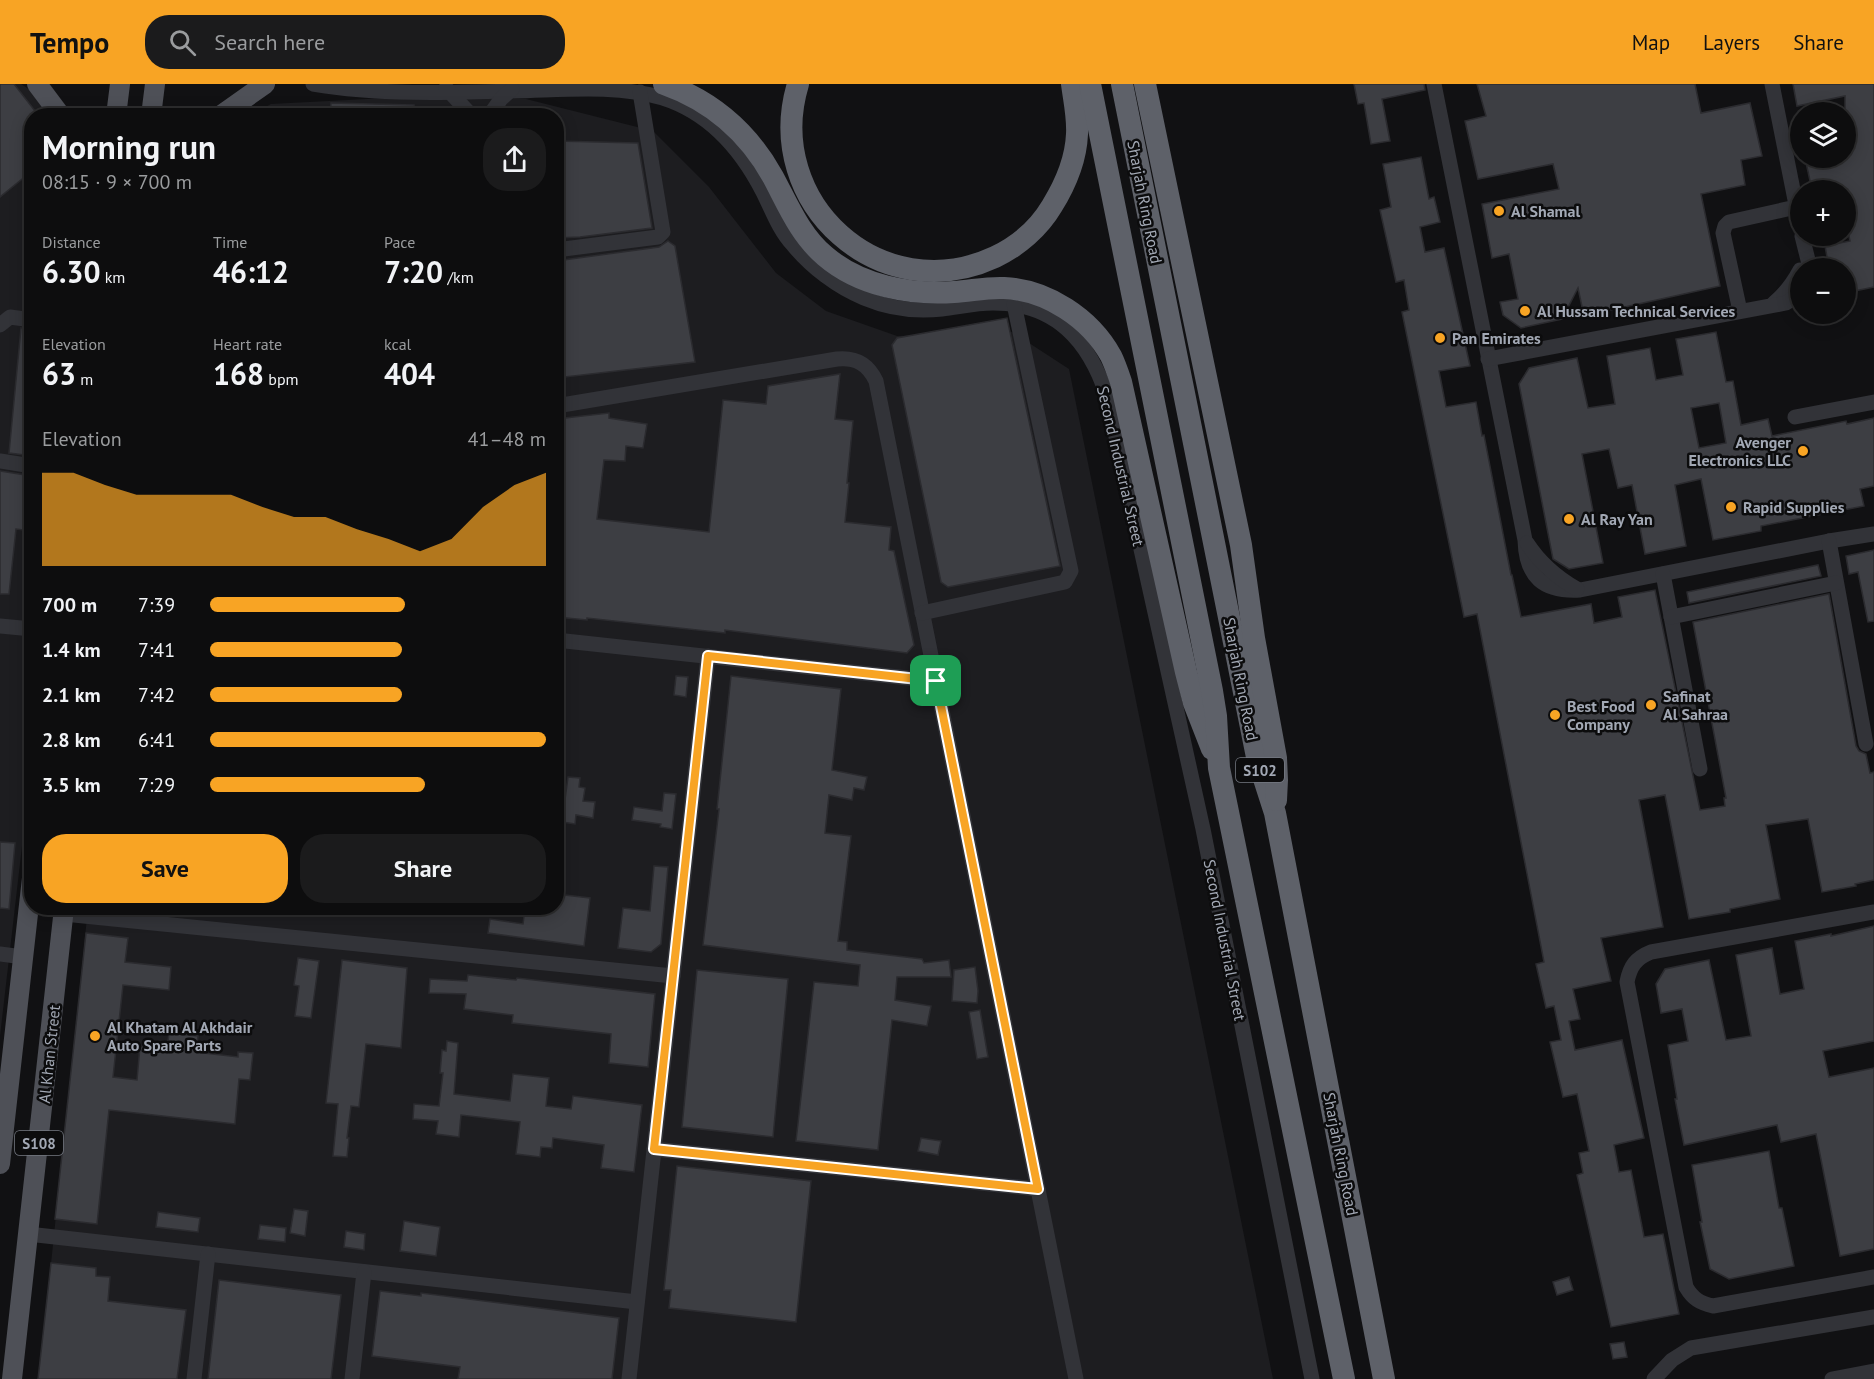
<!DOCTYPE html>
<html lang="en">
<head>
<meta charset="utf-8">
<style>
	body { margin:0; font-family:"PT Sans",sans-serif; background:#1b1b1c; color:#f1f3f6; height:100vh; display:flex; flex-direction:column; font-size:22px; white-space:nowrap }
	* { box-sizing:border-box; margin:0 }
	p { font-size:20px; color:#9a9c9e }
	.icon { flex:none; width:33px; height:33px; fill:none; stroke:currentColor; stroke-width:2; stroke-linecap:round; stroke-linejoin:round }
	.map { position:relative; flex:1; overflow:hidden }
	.panel { position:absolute; left:24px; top:24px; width:540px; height:807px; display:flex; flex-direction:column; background:#0d0d0e; border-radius:24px; box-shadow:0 3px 15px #0003,0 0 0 2px #2d2d2e }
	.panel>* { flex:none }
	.buttons { position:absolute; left:1790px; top:18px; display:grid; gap:12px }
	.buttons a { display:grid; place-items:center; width:66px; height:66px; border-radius:50%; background:#0d0d0e; box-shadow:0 3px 15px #0003,0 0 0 2px #2d2d2e; font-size:30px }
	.pin { position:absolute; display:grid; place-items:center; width:51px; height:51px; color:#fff; margin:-26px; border-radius:12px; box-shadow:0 3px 9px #0006 }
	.round { display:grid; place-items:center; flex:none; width:63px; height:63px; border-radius:24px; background:#1b1b1c }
	.head { display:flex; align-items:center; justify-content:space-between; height:102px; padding:0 18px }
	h1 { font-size:33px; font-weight:600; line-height:45px }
	.stats { display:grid; grid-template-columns:repeat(3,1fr); gap:9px; height:102px; padding:6px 18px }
	.stats div { display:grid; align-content:center }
	.stats b { font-size:30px; font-weight:600 }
	.stats small { font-size:16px; font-weight:400 }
	.stats p { font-size:16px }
	.chart { height:168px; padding:12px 18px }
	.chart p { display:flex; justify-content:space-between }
	.chart svg { width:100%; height:108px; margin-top:6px; fill:#f8a424; opacity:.7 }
	.cta { display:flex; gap:12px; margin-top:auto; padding:12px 18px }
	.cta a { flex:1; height:69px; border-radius:24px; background:#f8a424; color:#111; font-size:24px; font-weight:600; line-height:69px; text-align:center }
	.cta a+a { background:#1b1b1c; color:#f1f3f6 }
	ul { padding:0 18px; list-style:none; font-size:20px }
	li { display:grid; grid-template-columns:96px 72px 1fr; align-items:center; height:45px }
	li i { height:15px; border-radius:8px; background:#f8a424 }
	header { display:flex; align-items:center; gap:36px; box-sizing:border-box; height:84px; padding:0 30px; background:#f8a424; color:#111 }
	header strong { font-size:28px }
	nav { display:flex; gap:33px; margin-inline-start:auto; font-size:21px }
	.search { width:420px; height:54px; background:#1b1b1c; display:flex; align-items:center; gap:15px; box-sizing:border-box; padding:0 21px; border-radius:24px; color:#9a9c9e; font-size:22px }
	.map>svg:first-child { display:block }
	.built { fill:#1d1d20 }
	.building { fill:#3d3e43; stroke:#2b2b2f; stroke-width:1.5; fill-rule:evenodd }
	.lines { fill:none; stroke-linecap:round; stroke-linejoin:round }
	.minor { stroke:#323338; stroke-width:15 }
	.major { stroke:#4e5057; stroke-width:20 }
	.highway { stroke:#5e6169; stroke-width:22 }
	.route-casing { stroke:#fff; stroke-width:12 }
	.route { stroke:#f8a424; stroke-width:8 }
	.poi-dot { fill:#f8a424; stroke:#0c0c0d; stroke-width:2 }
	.labels { text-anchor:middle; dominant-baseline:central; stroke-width:5; stroke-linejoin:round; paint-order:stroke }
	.shield { fill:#0c0c0d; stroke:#757982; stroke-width:1.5 }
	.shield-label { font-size:15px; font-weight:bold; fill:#a2a8b4 }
	.street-label { font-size:16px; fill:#a2a8b4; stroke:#0c0c0d }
	.poi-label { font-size:16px; font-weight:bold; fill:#a2a8b4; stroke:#0c0c0d; text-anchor:start }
</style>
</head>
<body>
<header>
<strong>Tempo</strong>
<div class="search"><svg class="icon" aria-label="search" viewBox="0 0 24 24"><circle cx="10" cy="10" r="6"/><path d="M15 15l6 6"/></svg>Search here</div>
<nav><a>Map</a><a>Layers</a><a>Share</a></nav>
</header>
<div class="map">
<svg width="1874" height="1295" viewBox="0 0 1874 1295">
	<rect width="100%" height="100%" fill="#111113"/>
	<!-- built -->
	<g class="built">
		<polygon points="0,0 21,0 33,8 47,31 32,32 32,676 0,952"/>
		<polygon points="405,13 526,15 653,47 709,103 776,189 826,227 897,252 1012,248 1069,285 1273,1295 39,1295 88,824 556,824 556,32 251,31 271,20"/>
	</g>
	<!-- building -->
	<g class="building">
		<polygon points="0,0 14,0 39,32 32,32 32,87 0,113"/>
		<polygon points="1354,0 1424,0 1425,6 1382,15 1390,57 1371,60 1364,19 1358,20"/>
		<polygon points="1477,0 1695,0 1701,29 1750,19 1762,72 1741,76 1745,101 1701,110 1720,202 1584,232 1578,204 1562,235 1521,244 1503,231 1500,218 1518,215 1509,170 1492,174 1482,120 1559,105 1553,80 1478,95 1465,37 1486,32"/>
		<polygon points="1793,0 1874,0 1874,203 1845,209 1845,184 1829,184 1825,162 1850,157 1845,133 1845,106 1812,106 1805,74 1845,74 1845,12 1797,22"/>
		<polygon points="331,19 414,21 414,32 330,32"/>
		<polygon points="556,57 638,59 652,144 580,153 556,154"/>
		<polygon points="1421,73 1429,115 1434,113 1440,138 1420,143 1425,168 1444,164 1470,282 1439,287 1446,323 1476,318 1482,352 1484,351 1511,491 1512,491 1521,533 1591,520 1594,539 1622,533 1618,513 1655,506 1700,726 1725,722 1724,714 1726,714 1693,538 1829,510 1856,662 1859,667 1866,670 1870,689 1874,688 1874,796 1855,800 1856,802 1822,808 1808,735 1766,741 1780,815 1730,825 1730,828 1689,835 1665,711 1639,716 1663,843 1601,854 1611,897 1573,905 1580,935 1569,937 1575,966 1622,956 1644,1054 1614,1061 1619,1088 1631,1086 1644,1153 1663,1150 1679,1230 1611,1243 1577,1091 1583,1089 1579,1069 1589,1067 1577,1010 1563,1013 1550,958 1561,956 1554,922 1546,924 1536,880 1544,878 1477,530 1464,533 1402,228 1409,226 1404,196 1396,198 1380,126 1391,123 1383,80"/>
		<polygon points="668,157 675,162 695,278 556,294 556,177 659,163"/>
		<polygon points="1007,234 1060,482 948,503 941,498 892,261 897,254"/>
		<polygon points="21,244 32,246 32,372 9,369"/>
		<path d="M1716,248L1726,298L1733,297L1741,341L1768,335L1772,352L1846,337L1847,340L1874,334V402L1860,405L1864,422L1761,442V447L1713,456L1701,395L1675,401L1686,462L1645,470L1632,401L1618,404L1609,365L1582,370L1603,479L1569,485L1553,475L1519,300L1529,284L1577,274L1588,324L1615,320L1607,272L1650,264L1656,296L1683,291L1676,255ZM1719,319L1726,359L1699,364L1691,324Z"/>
		<polygon points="840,290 835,335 853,337 847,399 849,399 845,438 891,443 889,466 894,467 914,561 907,569 725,546 725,549 587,534 587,536 556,533 556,335 609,329 609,334 647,340 643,364 626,362 625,377 604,376 597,435 709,448 723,316 766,320 768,302"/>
		<polygon points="0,387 32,392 32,447 16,445 9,510 0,510"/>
		<polygon points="1874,466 1874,537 1868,538 1858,488 1849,490 1846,472"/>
		<polygon points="1818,481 1821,492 1689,519 1687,508"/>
		<polygon points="676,592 688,593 686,613 674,611"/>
		<polygon points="731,592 841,605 832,686 867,693 864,706 854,704 852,716 829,711 825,749 851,752 838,857 847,858 847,866 922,875 924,879 949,876 951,893 897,893 895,916 931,922 927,942 892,936 878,1066 796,1057 814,898 858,902 860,881 703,861 719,725 717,725"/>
		<polygon points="568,693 580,694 579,703 585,704 583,717 595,718 593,734 576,731 575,740 562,738"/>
		<polygon points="664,709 676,710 672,745 660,743 661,740 632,736 634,723 662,727"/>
		<polygon points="0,758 15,759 9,825 0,824"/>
		<polygon points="654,782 668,783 661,860 651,868 618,864 623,824 650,827"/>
		<polygon points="556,810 590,814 584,862 488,849 490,835 523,840 525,824 556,824"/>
		<polygon points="1874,842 1874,957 1823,967 1829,993 1874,984 1874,1165 1840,1172 1816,1050 1781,1058 1777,1041 1684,1061 1675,1015 1677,1015 1668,961 1688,957 1682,925 1661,929 1656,900 1665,885 1709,876 1726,956 1751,952 1736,871 1772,864 1780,910 1804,905 1795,857 1831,850 1831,852"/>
		<polygon points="86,849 128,854 125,878 171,883 169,906 123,901 113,993 137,996 140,962 167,965 169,949 198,952 196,968 238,973 238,968 253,969 250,996 239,995 235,1040 109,1026 97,1140 55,1135"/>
		<polygon points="298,874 319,877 311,934 295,932 299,902 294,901"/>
		<polygon points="342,876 407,884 401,964 366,960 359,1023 351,1022 347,1054 349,1054 347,1073 333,1072 338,1020 326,1019"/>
		<polygon points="975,883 978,907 977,919 952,917 954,886"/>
		<polygon points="697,886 788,895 773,1053 682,1043"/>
		<polygon points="468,891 516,896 517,894 655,910 648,983 609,979 611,950 512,939 513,931 464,925 466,910 429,909 430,895 467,897"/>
		<polygon points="980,926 988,973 977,975 969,928"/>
		<polygon points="447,957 458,959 454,1010 510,1017 513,990 549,994 546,1022 571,1025 573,1012 642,1021 634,1088 601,1084 604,1061 553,1054 552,1064 541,1063 540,1073 516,1070 520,1038 461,1031 459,1053 436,1050 438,1037 413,1035 414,1020 439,1022 443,989 440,989 442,966 446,967"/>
		<polygon points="921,1054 941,1057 938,1071 918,1067"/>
		<polygon points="1769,1067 1779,1124 1782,1124 1794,1182 1729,1195 1710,1185 1700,1138 1702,1138 1692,1081"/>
		<polygon points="677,1082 811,1097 796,1238 669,1224 671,1206 664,1206"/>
		<polygon points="294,1125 308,1127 305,1152 290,1149"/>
		<polygon points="158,1128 200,1134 198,1148 156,1143"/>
		<polygon points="404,1137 440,1143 436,1172 400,1167"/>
		<polygon points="260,1141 286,1144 285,1158 258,1155"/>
		<polygon points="346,1147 365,1150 364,1166 344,1163"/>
		<polygon points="51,1179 96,1184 96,1192 110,1193 108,1217 186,1226 177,1295 38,1295"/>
		<polygon points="1569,1193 1573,1206 1557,1211 1553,1198"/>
		<polygon points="219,1196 341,1211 331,1295 208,1295"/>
		<polygon points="380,1207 421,1212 421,1209 619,1234 612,1295 458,1295 460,1283 372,1272"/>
		<polygon points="1624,1258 1627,1273 1613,1275 1610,1260"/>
	</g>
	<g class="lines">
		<!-- minor -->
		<g class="minor">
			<path d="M313,0C378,11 448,9 514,7C564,6 614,0 663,14C710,29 741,65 763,108C772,126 779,146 793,161C811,183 837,203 864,214C888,224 916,228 942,225C959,223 976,219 993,219C1056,219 1089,257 1107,312L1203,745L1312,1295"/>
			<path d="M1434,0L1525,456C1526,493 1543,508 1580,506L1829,457L1874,450"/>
			<polyline points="1772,0 1800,141"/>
			<polyline points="446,4 472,32"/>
			<polyline points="489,32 501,15 512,5"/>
			<polyline points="1802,152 1810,184"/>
			<polyline points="556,166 658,153 663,148 640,8"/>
			<path d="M1774,219C1786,209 1793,199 1800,186"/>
			<polyline points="1740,227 1723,149 1725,142 1729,138 1796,123"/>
			<polyline points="0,241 10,233 32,236"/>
			<polyline points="1488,275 1786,219 1800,210"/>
			<path d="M556,322L837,275C856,273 868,280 876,297L1076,1295"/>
			<polyline points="1795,333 1874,318"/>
			<polyline points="0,377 32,382"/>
			<polyline points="1829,457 1866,660"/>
			<path d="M1527,459C1540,479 1556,493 1577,505"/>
			<polyline points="1663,490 1700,685"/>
			<polyline points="922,529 1065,498 1071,487 1014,220"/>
			<polyline points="1671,533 1836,499"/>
			<polyline points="0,542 32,545"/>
			<polyline points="556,556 936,597"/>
			<path d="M1874,828L1651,868C1636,874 1630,882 1627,898L1686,1203C1693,1215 1700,1219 1713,1222L1874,1193"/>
			<polyline points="64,830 673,892"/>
			<polyline points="0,870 23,873"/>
			<polyline points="654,1065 1038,1105"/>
			<polyline points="28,1150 637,1218"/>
			<polyline points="194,1295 208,1170"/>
			<polyline points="352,1295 364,1188"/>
			<polyline points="629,1295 708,572"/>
			<polyline points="1654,1295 1672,1276 1691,1264 1874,1233"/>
			<polyline points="1832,1295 1874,1287"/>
		</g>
		<!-- major -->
		<g class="major">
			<polyline points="37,0 61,32"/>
			<polyline points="116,32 120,0"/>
			<polyline points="151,32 155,0"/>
			<polyline points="220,32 265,0"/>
			<polyline points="0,1080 32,794"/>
			<polyline points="12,1295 64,824"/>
		</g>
		<!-- highway -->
		<g class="highway">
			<path d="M664,0C712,17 748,48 773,93C788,121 800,151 825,172C860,202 910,211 954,208C971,207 987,203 1004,204C1047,206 1090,234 1111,272C1115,280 1118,289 1121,298L1186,588L1194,619L1212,665"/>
			<path d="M798,0C762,119 881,226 995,173C1018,162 1039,144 1052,122C1065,101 1076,75 1077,50C1078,33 1074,16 1072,0"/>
			<polyline points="1090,0 1212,607 1216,632 1219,684 1344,1295"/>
			<polyline points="1122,0 1257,673 1275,729 1384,1295"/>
			<polyline points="1145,0 1241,461 1254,554 1276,674 1277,696 1276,716"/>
		</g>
	</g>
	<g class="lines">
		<defs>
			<polygon id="route" points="708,572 936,597 1038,1105 654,1065"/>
		</defs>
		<!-- route casing -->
		<use href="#route" class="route-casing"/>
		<!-- route -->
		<use href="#route" class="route"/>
	</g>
	<!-- markers -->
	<g class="poi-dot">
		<circle cx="1499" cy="127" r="6"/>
		<circle cx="1525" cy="227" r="6"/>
		<circle cx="1440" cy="254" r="6"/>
		<circle cx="1803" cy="367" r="6"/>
		<circle cx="1731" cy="423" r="6"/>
		<circle cx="1569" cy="435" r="6"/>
		<circle cx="1651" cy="621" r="6"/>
		<circle cx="1555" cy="631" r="6"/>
		<circle cx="95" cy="952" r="6"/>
	</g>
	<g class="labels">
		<!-- shield labels -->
		<g class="shield">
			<rect x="1236" y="674" width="48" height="24" rx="4.5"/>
			<rect x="15" y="1047" width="48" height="24" rx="4.5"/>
		</g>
		<g class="shield-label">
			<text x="1260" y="686">S102</text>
			<text x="39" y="1059">S108</text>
		</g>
		<!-- street labels -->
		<g class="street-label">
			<text transform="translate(1145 118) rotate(79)">Sharjah Ring Road</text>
			<text transform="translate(1121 382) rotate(77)">Second Industrial Street</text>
			<text transform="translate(1241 595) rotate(79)">Sharjah Ring Road</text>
			<text transform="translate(1225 856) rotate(79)">Second Industrial Street</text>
			<text transform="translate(49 970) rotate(-84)">Al Khan Street</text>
			<text transform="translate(1341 1070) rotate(79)">Sharjah Ring Road</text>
		</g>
		<!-- poi labels -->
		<g class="poi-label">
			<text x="1511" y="127">Al Shamal</text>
			<text x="1537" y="227">Al Hussam Technical Services</text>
			<text x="1452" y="254">Pan Emirates</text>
			<text x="1791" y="358" text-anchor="end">Avenger<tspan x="1791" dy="18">Electronics LLC</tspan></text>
			<text x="1743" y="423">Rapid Supplies</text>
			<text x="1581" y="435">Al Ray Yan</text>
			<text x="1663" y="612">Safinat<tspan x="1663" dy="18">Al Sahraa</tspan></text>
			<text x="1567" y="622">Best Food<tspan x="1567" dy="18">Company</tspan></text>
			<text x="107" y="943">Al Khatam Al Akhdair<tspan x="107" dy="18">Auto Spare Parts</tspan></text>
		</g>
	</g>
</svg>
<div class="buttons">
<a><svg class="icon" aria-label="layers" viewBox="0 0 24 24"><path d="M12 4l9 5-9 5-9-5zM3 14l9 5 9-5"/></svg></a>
<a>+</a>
<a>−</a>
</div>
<div class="pin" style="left:936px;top:597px;background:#1e9e55"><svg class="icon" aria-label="arrive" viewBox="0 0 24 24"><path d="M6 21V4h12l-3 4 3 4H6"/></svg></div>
<section class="panel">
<div class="head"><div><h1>Morning run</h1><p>08:15 · 9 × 700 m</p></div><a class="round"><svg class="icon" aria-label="share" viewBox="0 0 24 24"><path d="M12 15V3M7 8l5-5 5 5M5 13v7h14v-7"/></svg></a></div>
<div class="stats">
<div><p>Distance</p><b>6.30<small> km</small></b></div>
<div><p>Time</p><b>46:12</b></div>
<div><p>Pace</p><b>7:20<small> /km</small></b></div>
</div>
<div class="stats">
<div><p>Elevation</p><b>63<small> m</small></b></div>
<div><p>Heart rate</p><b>168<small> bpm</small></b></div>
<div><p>kcal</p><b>404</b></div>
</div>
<div class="chart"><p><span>Elevation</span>41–48 m</p>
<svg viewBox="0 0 160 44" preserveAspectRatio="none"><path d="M0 44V6L10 6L20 11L30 15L40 15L50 15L60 15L70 20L80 24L90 24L100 29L110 33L120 38L130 33L140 20L150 11L160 6V44z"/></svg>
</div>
<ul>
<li><b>700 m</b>7:39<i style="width:58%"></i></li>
<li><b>1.4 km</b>7:41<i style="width:57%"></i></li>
<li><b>2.1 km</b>7:42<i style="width:57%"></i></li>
<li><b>2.8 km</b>6:41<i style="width:100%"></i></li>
<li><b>3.5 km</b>7:29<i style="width:64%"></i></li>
</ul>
<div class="cta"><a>Save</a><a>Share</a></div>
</section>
</div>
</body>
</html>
